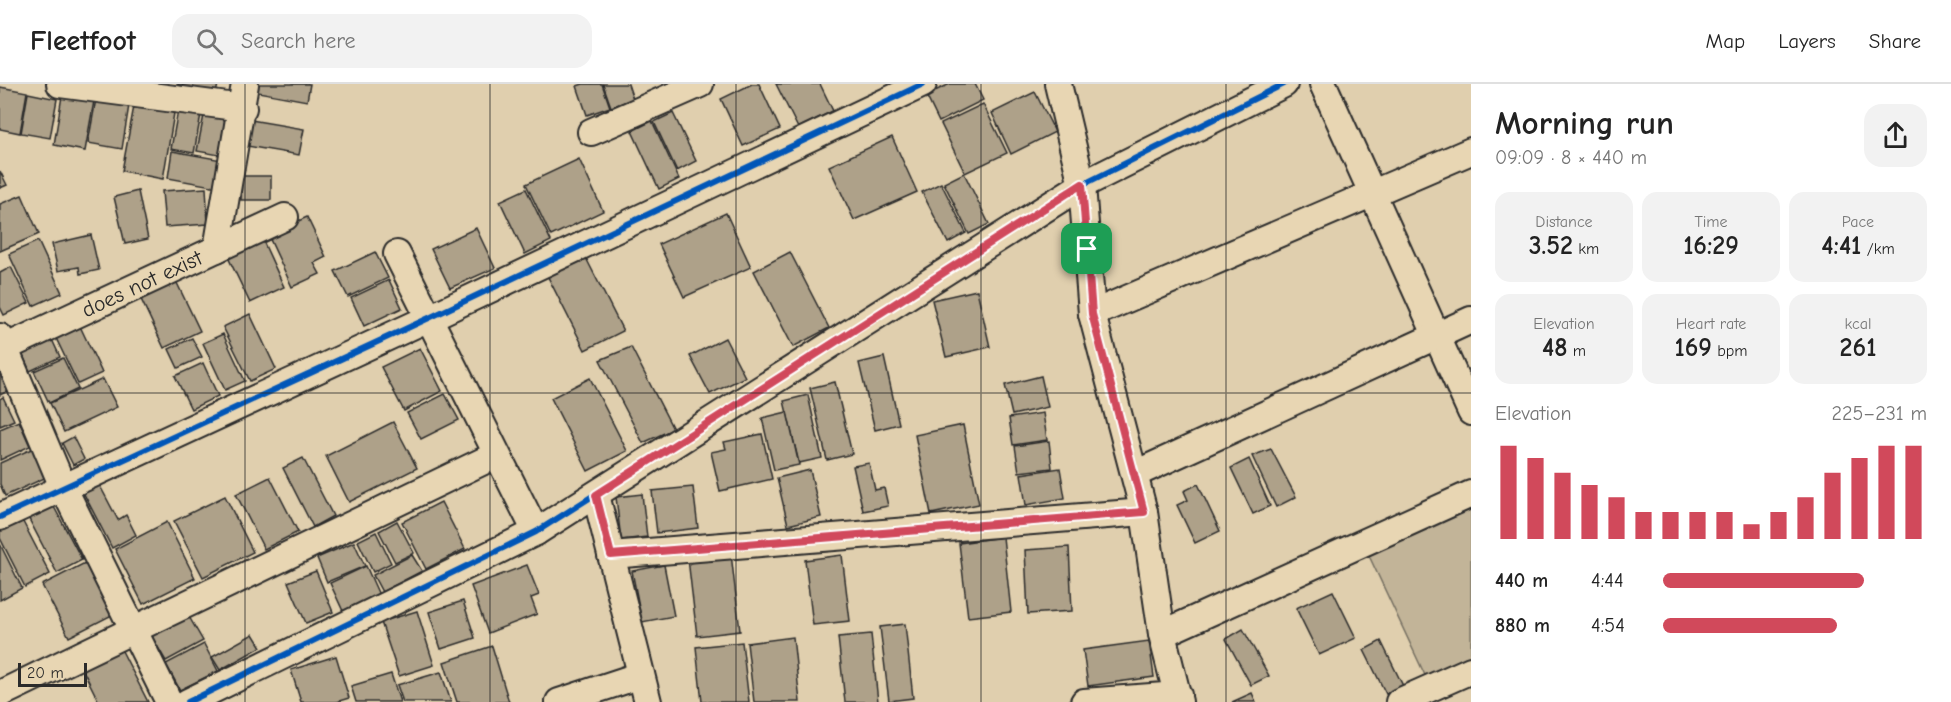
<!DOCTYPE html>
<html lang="en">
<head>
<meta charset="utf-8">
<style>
	body { margin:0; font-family:"Comic Neue",sans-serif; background:#f2f2f2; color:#222; height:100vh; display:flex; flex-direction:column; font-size:22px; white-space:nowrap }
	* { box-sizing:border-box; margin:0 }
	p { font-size:20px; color:#767676 }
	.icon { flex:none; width:33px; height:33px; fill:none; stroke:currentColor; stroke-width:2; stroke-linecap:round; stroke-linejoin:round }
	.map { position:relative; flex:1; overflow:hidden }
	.side { display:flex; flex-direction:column; background:#fff; width:480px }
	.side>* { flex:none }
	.scale { position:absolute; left:18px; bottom:15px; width:69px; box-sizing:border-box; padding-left:6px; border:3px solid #2b2b2b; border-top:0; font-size:16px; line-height:21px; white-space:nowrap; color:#2b2b2b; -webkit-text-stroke:4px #e8d6b3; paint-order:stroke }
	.pin { position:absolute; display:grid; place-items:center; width:51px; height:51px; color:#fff; margin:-26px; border-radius:12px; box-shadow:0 3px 9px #0006 }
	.round { display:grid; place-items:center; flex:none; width:63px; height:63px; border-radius:18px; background:#f2f2f2 }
	.overview { display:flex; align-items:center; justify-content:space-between; height:102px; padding:0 24px }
	h1 { font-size:33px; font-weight:700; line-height:45px }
	.metrics { display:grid; grid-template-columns:repeat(3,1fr); gap:9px; height:102px; padding:6px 24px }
	.metrics div { display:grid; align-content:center; border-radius:15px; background:#f2f2f2; text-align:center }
	.metrics b { font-size:26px; font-weight:700 }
	.metrics small { font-size:16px; font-weight:400 }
	.metrics p { font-size:16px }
	.chart { height:168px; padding:12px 24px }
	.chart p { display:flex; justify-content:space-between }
	.chart svg { width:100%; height:108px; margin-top:6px; stroke:#d1495b; stroke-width:6 }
	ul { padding:0 24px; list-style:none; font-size:20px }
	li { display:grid; grid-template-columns:96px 72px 1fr; align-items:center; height:45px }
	li i { height:15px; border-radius:8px; background:#d1495b }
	header { display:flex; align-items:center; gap:36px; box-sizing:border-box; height:84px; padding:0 30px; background:#fff; border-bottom:2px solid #e0e0e0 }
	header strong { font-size:28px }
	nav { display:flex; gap:33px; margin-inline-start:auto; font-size:21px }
	.search { width:420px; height:54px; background:#f2f2f2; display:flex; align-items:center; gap:15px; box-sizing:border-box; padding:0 21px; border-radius:18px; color:#767676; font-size:22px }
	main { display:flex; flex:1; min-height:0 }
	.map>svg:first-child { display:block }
	.green { fill:#c2b498; stroke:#767062; stroke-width:1.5 }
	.building { fill:#aea189; stroke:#2b2b2b; stroke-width:1.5 }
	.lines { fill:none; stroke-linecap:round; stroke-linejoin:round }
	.street-casing { stroke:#2b2b2b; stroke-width:30 }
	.street { stroke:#e8d6b3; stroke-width:26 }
	.cycleway-casing { stroke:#e8d6b3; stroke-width:10 }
	.cycleway { stroke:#0057b8; stroke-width:6 }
	.route-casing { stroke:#fff; stroke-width:12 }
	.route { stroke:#d1495b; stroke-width:8 }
	.grid { fill:none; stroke:#2b2b2b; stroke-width:1.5; stroke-opacity:0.55 }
	.labels { text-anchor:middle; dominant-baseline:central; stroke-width:5; stroke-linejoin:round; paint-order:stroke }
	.street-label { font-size:22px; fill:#2b2b2b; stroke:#e8d6b3 }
</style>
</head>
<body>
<header>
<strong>Fleetfoot</strong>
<div class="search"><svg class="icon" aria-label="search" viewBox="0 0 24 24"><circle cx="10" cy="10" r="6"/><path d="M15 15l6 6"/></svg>Search here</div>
<nav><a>Map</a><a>Layers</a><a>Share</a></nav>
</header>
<main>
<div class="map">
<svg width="1471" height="618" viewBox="0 0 1471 618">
	<rect width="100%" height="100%" fill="#e0cfae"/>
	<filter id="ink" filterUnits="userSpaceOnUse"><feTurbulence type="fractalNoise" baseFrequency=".0167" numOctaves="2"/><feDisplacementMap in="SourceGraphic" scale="12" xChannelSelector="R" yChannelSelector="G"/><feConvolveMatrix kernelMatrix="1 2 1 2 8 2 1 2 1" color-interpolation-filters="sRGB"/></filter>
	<g filter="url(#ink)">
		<!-- green -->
		<polygon class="green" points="1471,410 1471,586 1431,604 1364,461"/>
		<!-- building -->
		<g class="building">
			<polygon points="178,0 218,0 216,10 177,3"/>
			<polygon points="259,0 310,0 307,17 258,8"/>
			<polygon points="583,0 602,0 610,23 587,31 577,2"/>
			<polygon points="603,0 628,0 633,15 611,23"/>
			<polygon points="752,0 759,0 780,45 743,62 721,15"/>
			<polygon points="776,0 820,0 833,27 798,44"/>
			<polygon points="950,0 975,0 983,16 939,38 926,11"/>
			<polygon points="0,3 27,8 20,49 0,45"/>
			<polygon points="1035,8 1055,48 1011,70 992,29"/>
			<polygon points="28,9 57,15 50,54 21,49"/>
			<polygon points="62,12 94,17 85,67 54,61"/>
			<polygon points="96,15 129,21 122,65 88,59"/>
			<polygon points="983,20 1007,69 965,89 941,40"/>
			<polygon points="134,22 174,29 163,95 122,87"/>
			<polygon points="178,26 201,30 194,69 171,65"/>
			<polygon points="673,29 696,77 677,87 654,38"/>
			<polygon points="204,31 225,35 219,71 197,67"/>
			<polygon points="251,36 304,45 299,71 247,62"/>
			<polygon points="652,37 679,95 659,105 632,47"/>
			<polygon points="892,53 917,108 854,136 829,82"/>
			<polygon points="172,67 222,76 217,103 168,94"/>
			<polygon points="579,75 603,127 551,152 526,100"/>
			<polygon points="0,87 7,101 0,104"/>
			<polygon points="964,89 989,140 969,150 944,99"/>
			<polygon points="242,92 271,92 271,116 241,116"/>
			<polygon points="941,99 966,149 948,159 922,108"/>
			<polygon points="206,104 208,140 165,143 162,107"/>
			<polygon points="526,105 551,157 525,170 500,117"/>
			<polygon points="138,107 148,155 125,160 114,113"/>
			<polygon points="22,111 39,150 0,167 0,120"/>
			<polygon points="726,129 751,183 684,213 659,160"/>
			<polygon points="307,133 326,173 314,179 320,190 292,203 268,151"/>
			<polygon points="476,144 495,184 450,204 431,165"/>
			<polygon points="91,151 99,186 80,190 79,183 58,187 52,160"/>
			<polygon points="38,157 62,209 33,222 9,170"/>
			<polygon points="263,157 284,203 250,219 228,173"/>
			<polygon points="375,168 388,194 348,213 335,187"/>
			<polygon points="790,168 829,244 793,263 754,187"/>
			<polygon points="585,172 623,247 585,266 547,191"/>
			<polygon points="11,183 29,219 4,231 0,223 0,189"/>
			<polygon points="389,196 402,224 364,242 351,214"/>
			<polygon points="176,197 200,247 164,264 140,213"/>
			<polygon points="977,206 990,263 946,273 932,216"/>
			<polygon points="250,230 276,285 250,297 223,243"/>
			<polygon points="78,238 102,289 78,300 54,250"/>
			<polygon points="49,249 60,273 30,287 19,263"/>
			<polygon points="223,250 245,297 225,306 203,259"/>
			<polygon points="192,254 202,273 178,284 169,265"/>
			<polygon points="725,254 745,293 710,310 690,272"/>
			<polygon points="631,263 673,345 643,359 600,276"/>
			<polygon points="420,264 442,307 404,327 381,283"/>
			<polygon points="884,273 899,340 875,346 859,279"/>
			<polygon points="63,274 78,305 49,319 34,287"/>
			<polygon points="203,279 218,312 191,325 175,292"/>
			<polygon points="0,284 10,306 0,311"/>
			<polygon points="1041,292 1048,323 1012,331 1005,301"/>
			<polygon points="590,294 627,367 588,387 551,314"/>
			<polygon points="103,295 117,323 64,348 50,319"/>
			<polygon points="835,298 852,370 827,376 810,304"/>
			<polygon points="445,310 459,336 421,355 407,329"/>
			<polygon points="808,311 822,374 799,379 784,317"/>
			<polygon points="3,313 14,336 0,342 0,315"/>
			<polygon points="787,328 799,381 774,386 762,334"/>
			<polygon points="1043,329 1047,356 1013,361 1009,334"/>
			<polygon points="19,337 30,362 0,376 0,345"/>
			<polygon points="393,338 417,384 349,418 326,372"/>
			<polygon points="963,341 979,420 931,430 915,351"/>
			<polygon points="762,350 772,395 720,407 711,368 726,365 724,358"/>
			<polygon points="73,353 84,375 73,381 62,359"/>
			<polygon points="1049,357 1052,384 1019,388 1015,362"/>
			<polygon points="36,363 49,392 5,412 0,400 0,379"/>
			<polygon points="1271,365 1296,413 1276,423 1252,372"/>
			<polygon points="303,374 333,432 313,443 283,384"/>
			<polygon points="1249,375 1270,422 1253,430 1231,384"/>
			<polygon points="869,379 875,406 884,404 888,422 863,427 853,382"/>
			<polygon points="1060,384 1065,414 1026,421 1021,390"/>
			<polygon points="810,386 821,433 788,441 777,394"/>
			<polygon points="270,393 298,448 264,465 236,410"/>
			<polygon points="99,400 118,436 126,431 136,451 112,464 83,408"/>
			<polygon points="1198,400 1220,447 1195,459 1177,421 1188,416 1184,407"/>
			<polygon points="693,403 698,444 657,449 652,407"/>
			<polygon points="642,410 647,453 621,456 616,413"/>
			<polygon points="225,412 253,468 203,493 174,437"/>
			<polygon points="441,418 465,465 426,485 402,438"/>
			<polygon points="53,421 82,476 57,489 28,433"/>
			<polygon points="22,436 50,490 25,503 0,454 0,447"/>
			<polygon points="397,437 414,469 395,478 379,447"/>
			<polygon points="167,438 195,494 143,520 115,465"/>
			<polygon points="376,448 391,479 373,488 358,457"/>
			<polygon points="1003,453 1011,528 968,533 959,459"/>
			<polygon points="354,458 365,482 327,498 317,474"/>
			<polygon points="0,460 22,504 0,516"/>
			<polygon points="1069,463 1072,527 1028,530 1025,466"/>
			<polygon points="731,470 740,547 697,552 688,475"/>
			<polygon points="412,471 422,487 382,508 373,491"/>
			<polygon points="842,471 850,537 813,541 805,476"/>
			<polygon points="85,479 112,531 69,553 42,501"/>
			<polygon points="527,481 539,511 531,514 537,530 488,549 471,502"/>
			<polygon points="664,481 674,532 642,538 632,487"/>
			<polygon points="366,482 379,511 343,527 330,499"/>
			<polygon points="316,487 333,528 306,539 288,498"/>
			<polygon points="1333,507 1356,554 1319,571 1296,524"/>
			<polygon points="463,517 475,554 441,565 429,528"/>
			<polygon points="417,527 434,581 399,592 381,538"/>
			<polygon points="188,531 203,557 166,577 151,551"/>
			<polygon points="905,540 913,614 889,617 880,543"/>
			<polygon points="1243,545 1269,592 1251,601 1226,555"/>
			<polygon points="253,550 261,563 220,586 212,573"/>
			<polygon points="871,550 878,618 845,618 838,553"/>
			<polygon points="793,553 800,618 754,618 747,559"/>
			<polygon points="1149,557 1154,593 1088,602 1083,566"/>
			<polygon points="1381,557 1403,602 1386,610 1364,566"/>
			<polygon points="742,558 749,618 702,618 696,563"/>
			<polygon points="204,560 218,587 180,606 166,580"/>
			<polygon points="492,562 509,618 457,618 444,578"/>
			<polygon points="120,563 148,618 99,618 81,582"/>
			<polygon points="336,572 349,614 336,618 301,618 291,586"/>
			<polygon points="441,588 451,618 403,618 397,601"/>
			<polygon points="391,590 400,618 356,618 351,602"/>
			<polygon points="1252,609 1256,618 1232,618"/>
		</g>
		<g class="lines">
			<defs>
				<g id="street">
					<polyline points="60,0 243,24"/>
					<polyline points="1058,0 1082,101 1092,230 1144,428 1162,550 1179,618"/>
					<polyline points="1323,0 1471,328"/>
					<polyline points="591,48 700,0"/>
					<polyline points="217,165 245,0"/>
					<polyline points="397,170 536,448"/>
					<polyline points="1092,230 1471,67"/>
					<polyline points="0,253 63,403 169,618"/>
					<polyline points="0,266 285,133"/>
					<polyline points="1135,390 1471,236"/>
					<polyline points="596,411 648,618"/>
					<polyline points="0,433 429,234 923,0"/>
					<polyline points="611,471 1144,428"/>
					<polyline points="1162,550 1471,410"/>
					<polyline points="0,610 496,371"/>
					<polyline points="188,618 536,448 1082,101 1284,0"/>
					<polyline points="559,618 641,591"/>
					<polyline points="1084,618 1178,611"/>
					<polyline points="1399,618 1471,586"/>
				</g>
			</defs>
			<!-- street casing -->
			<use href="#street" class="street-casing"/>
			<!-- street -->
			<use href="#street" class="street"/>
			<defs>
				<g id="cycleway">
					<polyline points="0,433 429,234 923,0"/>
					<polyline points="188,618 536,448 1082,101 1284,0"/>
				</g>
			</defs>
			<!-- cycleway casing -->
			<use href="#cycleway" class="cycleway-casing"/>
			<!-- cycleway -->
			<use href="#cycleway" class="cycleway"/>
		</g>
	</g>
	<g class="lines" filter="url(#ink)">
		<defs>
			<polygon id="route" points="1082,100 1092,230 1144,428 611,471 596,411"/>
		</defs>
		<!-- route casing -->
		<use href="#route" class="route-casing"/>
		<!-- route -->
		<use href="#route" class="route"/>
	</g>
	<!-- grid -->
	<path class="grid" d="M245,0V618M490,0V618M736,0V618M981,0V618M1226,0V618M0,309H1471"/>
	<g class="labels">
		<!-- street labels -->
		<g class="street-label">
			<text transform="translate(142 200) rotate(-25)">does not exist</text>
		</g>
	</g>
</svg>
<div class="scale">20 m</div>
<div class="pin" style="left:1087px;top:165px;background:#1e9e55"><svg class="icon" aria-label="arrive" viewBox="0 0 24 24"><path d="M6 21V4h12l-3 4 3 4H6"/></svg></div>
</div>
<section class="side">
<div class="overview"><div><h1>Morning run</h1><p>09:09 · 8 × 440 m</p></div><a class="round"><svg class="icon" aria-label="share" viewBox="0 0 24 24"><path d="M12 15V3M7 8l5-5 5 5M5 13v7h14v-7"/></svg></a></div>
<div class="metrics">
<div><p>Distance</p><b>3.52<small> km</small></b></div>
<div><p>Time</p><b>16:29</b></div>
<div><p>Pace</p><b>4:41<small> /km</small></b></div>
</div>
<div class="metrics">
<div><p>Elevation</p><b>48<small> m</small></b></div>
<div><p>Heart rate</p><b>169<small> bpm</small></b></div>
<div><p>kcal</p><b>261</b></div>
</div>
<div class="chart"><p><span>Elevation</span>225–231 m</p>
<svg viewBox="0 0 160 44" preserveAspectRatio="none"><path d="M5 44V6M15 44V11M25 44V17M35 44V22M45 44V27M55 44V33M65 44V33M75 44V33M85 44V33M95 44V38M105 44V33M115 44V27M125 44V17M135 44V11M145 44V6M155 44V6"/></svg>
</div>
<ul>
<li><b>440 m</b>4:44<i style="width:76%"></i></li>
<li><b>880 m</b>4:54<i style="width:66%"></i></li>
</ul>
</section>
</main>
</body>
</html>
